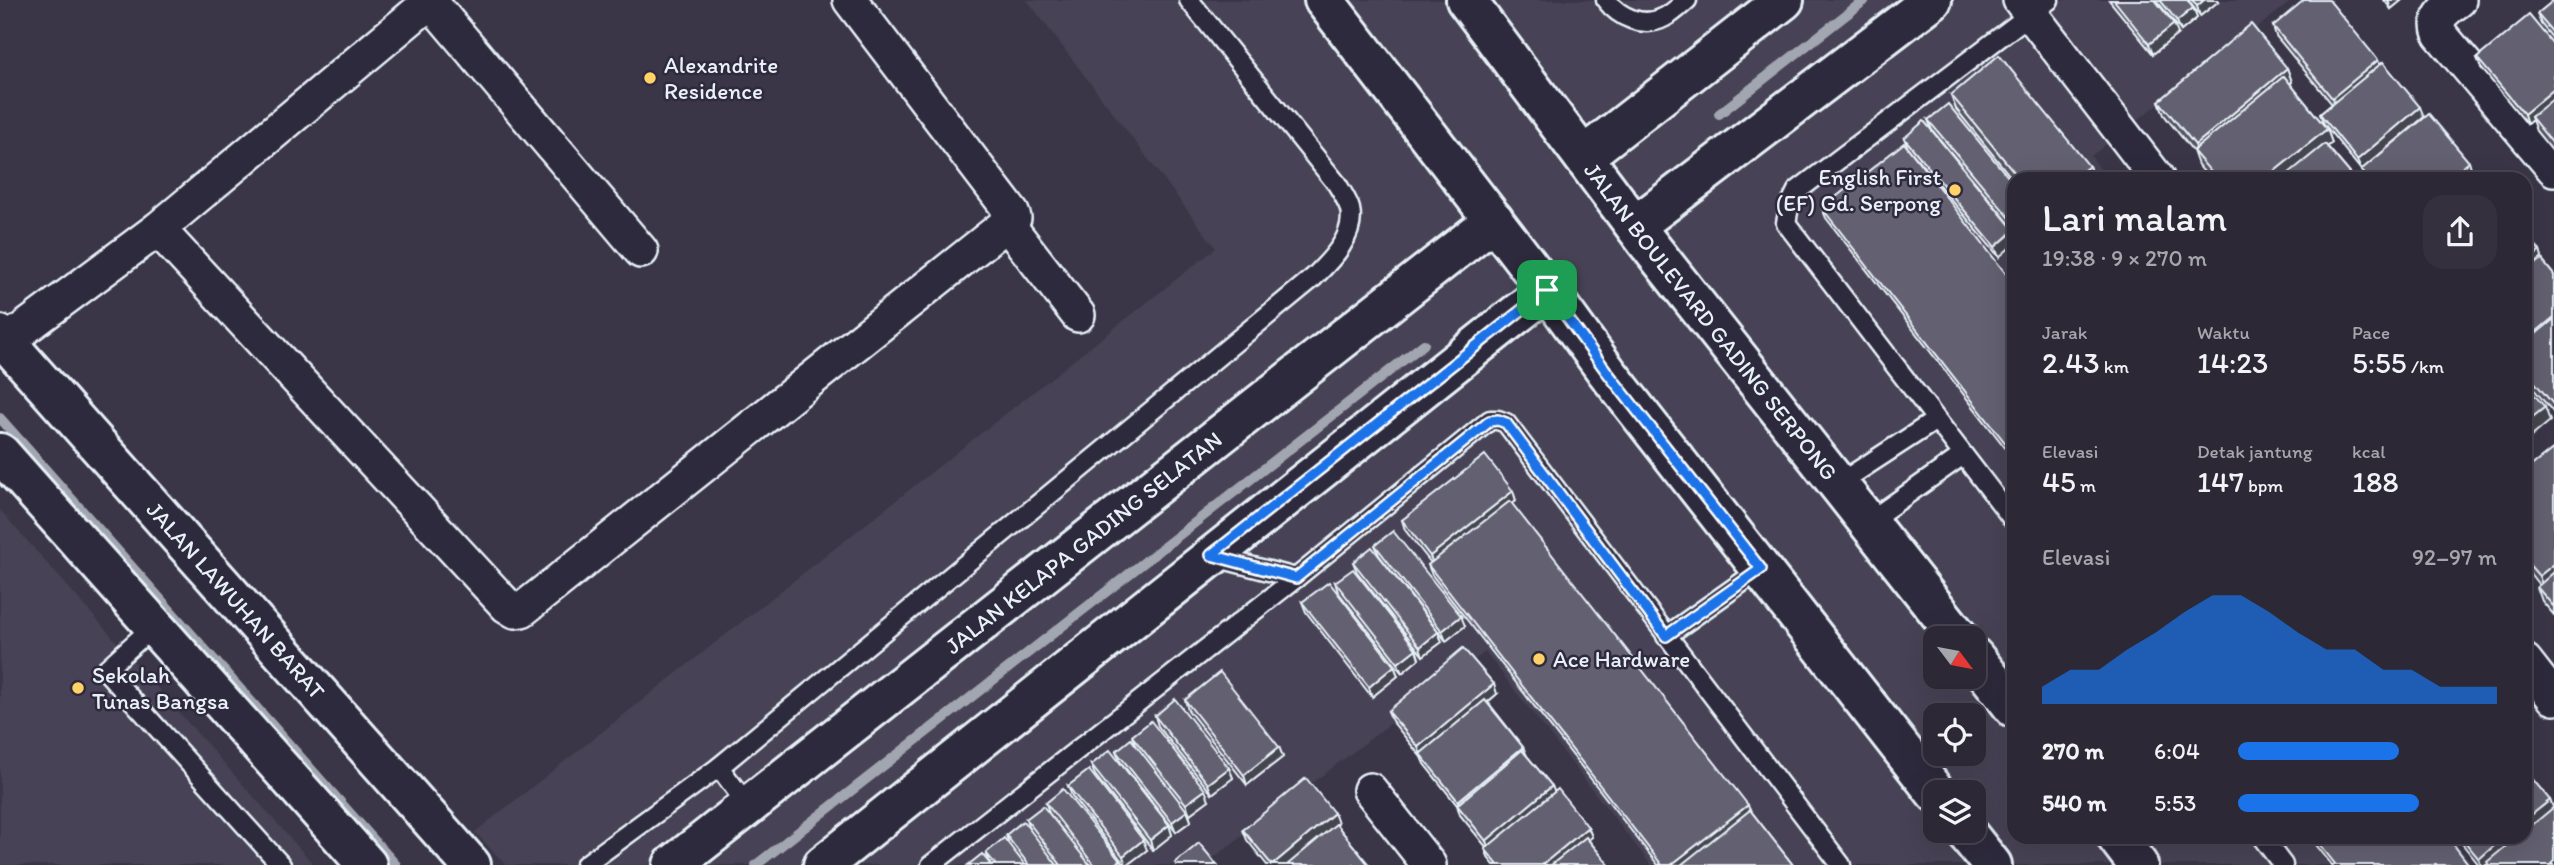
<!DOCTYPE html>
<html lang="id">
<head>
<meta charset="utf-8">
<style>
	body { margin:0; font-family:Itim,sans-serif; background:#34303e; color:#f1f3f6; height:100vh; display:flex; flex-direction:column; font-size:26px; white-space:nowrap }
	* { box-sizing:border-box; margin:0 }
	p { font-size:23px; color:#a6a6ad }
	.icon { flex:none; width:38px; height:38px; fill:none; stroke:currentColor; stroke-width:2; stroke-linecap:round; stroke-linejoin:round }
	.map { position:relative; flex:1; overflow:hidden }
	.panel { position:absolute; left:2007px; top:172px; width:525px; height:672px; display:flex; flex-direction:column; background:#2c2836; border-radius:21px; box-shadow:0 7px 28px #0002,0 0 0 2px #484451 }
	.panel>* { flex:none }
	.needle { width:46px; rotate:122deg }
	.fabs { position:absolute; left:1923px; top:626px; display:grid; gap:14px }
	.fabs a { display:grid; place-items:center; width:63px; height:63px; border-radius:14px; background:#2c2836; box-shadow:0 7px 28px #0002,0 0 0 2px #484451; font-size:35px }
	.pin { position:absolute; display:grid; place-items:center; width:60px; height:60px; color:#fff; margin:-30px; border-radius:14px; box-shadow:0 4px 10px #0006 }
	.round { display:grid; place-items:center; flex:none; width:74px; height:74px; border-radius:21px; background:#34303e }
	.overview { display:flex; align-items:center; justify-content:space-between; height:119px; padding:0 35px }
	h1 { font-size:38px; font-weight:600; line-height:52px }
	.figures { display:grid; grid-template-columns:repeat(3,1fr); gap:10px; height:119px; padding:7px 35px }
	.figures div { display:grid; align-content:center }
	.figures b { font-size:30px; font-weight:600 }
	.figures small { font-size:19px; font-weight:400 }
	.figures p { font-size:19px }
	.chart { height:196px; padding:14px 35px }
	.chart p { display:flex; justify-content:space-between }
	.chart svg { width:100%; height:126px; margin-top:7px; fill:#1a73e8; opacity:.7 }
	ul { padding:0 35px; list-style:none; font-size:23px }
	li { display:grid; grid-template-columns:112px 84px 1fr; align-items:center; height:52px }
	li i { height:18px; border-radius:9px; background:#1a73e8 }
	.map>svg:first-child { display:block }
	.built { fill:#464354; fill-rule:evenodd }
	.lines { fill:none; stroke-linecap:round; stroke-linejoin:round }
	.stream { stroke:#a2a6b1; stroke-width:10 }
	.service-casing { stroke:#e8f1f8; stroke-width:23 }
	.minor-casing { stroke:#e8f1f8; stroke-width:38 }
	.tertiary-casing { stroke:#e8f1f8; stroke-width:44 }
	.primary-casing { stroke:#e8f1f8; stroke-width:44 }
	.service { stroke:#2f2a3d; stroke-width:18 }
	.minor { stroke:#2f2a3d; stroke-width:33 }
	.tertiary { stroke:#2f2a3d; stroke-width:38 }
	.primary { stroke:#2f2a3d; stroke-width:38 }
	.wall { fill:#555361; stroke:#e8f1f8; stroke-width:2 }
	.shaded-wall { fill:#45444f; stroke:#e8f1f8; stroke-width:2 }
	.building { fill:#636171; stroke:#e8f1f8; stroke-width:2 }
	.route-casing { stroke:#fff; stroke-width:14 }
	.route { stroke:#1a73e8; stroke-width:9 }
	.poi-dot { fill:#ffd166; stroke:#2f2a3d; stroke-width:2.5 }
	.labels { text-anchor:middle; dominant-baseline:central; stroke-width:5; stroke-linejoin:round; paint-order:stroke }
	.poi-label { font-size:23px; fill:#e8f1f8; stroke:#2f2a3d; text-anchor:start }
	.street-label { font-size:23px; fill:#e8f1f8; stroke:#2f2a3d }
</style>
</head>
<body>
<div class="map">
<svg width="2554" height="865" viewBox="0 0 2554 865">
	<rect width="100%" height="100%" fill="#3a3648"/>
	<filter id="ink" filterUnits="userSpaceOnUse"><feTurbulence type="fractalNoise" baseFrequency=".0143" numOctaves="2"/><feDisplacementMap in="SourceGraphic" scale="14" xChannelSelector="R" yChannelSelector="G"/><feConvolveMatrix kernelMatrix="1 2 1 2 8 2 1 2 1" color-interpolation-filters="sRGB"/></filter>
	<g filter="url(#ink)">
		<!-- built -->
		<g class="built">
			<path d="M1027,0H2293L2091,156L2107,178H2014V836L2451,837L2473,865H1651L1485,652L1204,865H506L475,832L1216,248ZM1936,639H1974V677H1936ZM1936,716H1974V754H1936ZM1936,793H1974V831H1936Z"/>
			<polygon points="0,510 314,865 0,865"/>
		</g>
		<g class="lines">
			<!-- stream -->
			<g class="stream">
				<polyline points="1719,114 1865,0"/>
				<polyline points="0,418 396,865"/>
				<polyline points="756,865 1424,344"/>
			</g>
			<defs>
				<g id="service">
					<path d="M1606,0C1619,17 1643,29 1665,17C1673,13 1680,6 1687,0"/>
					<polyline points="1838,484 1936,420"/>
					<polyline points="2014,521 1786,223 1789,207 1797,191 2049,0"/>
					<polyline points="1868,522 1963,455"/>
					<polyline points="1215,557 1296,578"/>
					<polyline points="154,626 105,670 281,865"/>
					<polyline points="1666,636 1761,569"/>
					<polyline points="719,767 748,806"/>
					<polyline points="2261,836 2283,865"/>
					<path d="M585,865L719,767L1314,277C1330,261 1356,236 1350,209C1348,201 1341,191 1337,184L1189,0"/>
					<polyline points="931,865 1296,578 1490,420 1498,420 1506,423 1841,865"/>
				</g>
				<g id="minor">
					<polyline points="429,0 641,251"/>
					<polyline points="2020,0 2157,178"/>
					<path d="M2459,0C2447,9 2433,16 2440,34L2554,169"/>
					<polyline points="1008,225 1078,315"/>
					<polyline points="158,229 507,606 515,611 522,610 1014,218 1012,213 850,0"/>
					<polyline points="6,342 158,229 432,0"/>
					<polyline points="2525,661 2554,698"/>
					<polyline points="1370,790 1429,865"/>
				</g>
				<g id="tertiary">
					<polyline points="1584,156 1784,0"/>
					<polyline points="1635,226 1932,0"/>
					<path id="s1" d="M0,335L471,865"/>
					<polyline points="0,453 367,865"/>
					<path id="s2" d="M673,865L1494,220"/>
					<polyline points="823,865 1547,290"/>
				</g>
				<g id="primary">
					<polyline points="1324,0 1551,295 1607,372 1936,793"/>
					<path id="s3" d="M1466,0L1646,241L1960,639"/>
					<polyline points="1974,657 2014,708"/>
					<polyline points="1965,831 1992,865"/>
					<polyline points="2116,836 2138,865"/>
				</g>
			</defs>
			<!-- service casing -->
			<use href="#service" class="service-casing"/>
			<!-- minor casing -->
			<use href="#minor" class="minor-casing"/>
			<!-- tertiary casing -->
			<use href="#tertiary" class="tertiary-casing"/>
			<!-- primary casing -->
			<use href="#primary" class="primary-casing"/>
			<!-- service -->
			<use href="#service" class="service"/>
			<!-- minor -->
			<use href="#minor" class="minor"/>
			<!-- tertiary -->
			<use href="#tertiary" class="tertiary"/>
			<!-- primary -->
			<use href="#primary" class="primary"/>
		</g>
		<!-- wall -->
		<g class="wall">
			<polygon points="2109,0 2155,0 2178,34 2153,54"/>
			<polygon points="2156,0 2187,0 2193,8 2197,18 2181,31"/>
			<polygon points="2188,0 2218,0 2219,1 2200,16"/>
			<polygon points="2384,0 2402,0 2391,9"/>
			<polygon points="2554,0 2554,40 2541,24 2537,14"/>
			<polygon points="2273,26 2380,64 2424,117 2361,170 2324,124 2320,114 2332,104 2276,36"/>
			<polygon points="2554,45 2554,153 2536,131 2532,120 2527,124 2481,68 2477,58"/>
			<polygon points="2287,68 2292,82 2290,84 2327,129 2332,143 2327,146 2354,178 2209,178 2198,165 2193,151 2164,115 2159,101"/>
			<polygon points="1951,95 2089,166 2093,178 2014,178 2014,181 1956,109"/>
			<polygon points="1928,120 2014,184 2014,229 1932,130"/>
			<polygon points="1904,138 2014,230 1999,257 1908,148"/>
			<polygon points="1822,208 2014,284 2014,459 1826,218"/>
			<polygon points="2525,234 2540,251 2543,262 2554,275 2554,413 2525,379"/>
			<polygon points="2554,448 2554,615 2542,601 2537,587 2539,585 2525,567 2525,471"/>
			<polygon points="1513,491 1516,501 1512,504 1793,865 1658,865 1432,575 1428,565 1431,563 1405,530 1402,520"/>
			<polygon points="1375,545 1465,626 1446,641 1379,555"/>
			<polygon points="1353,562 1438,632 1442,642 1423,656 1357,572"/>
			<polygon points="1335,582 1416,649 1419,659 1402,673 1338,592"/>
			<polygon points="1302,602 1394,666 1398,676 1372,697 1306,612"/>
			<polygon points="1497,694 1488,702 1523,747 1526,755 1552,786 1554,792 1588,827 1592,837 1588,840 1609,865 1494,865 1489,859 1485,849 1487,848 1460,815 1457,805 1424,764 1421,757 1392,721 1388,711"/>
			<polygon points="1185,700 1279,747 1283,757 1247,785 1188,710"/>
			<polygon points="1155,716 1229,768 1233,778 1212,794 1158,726"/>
			<polygon points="1132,736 1209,800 1190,814 1188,811 1191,821 1176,832 1120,761 1116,751 1136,745"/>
			<polygon points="1091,765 1169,825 1172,835 1153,850 1095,775"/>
			<polygon points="1068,786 1147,850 1127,865 1125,865 1072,796"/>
			<polygon points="1046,803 1121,865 1090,865 1049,813"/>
			<polygon points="1334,813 1338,823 1336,825 1369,865 1267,865 1247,840 1243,830"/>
			<polygon points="1026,819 1090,865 991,865 986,853 1009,845 1006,835 1029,829"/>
			<polygon points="2309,836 2447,836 2469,865 2332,865"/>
			<polygon points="2456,836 2525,836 2554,865 2488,865 2488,864 2479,865"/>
		</g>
		<!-- shaded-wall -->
		<g class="shaded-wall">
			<polygon points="2204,0 2218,0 2219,1 2200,16 2197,6"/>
			<polygon points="2388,0 2402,0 2391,9"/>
			<polygon points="2193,8 2197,18 2181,31 2177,21"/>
			<polygon points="2174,24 2178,34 2153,54 2149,44"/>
			<polygon points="2378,60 2382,70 2336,108 2332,98"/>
			<polygon points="2287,68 2292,82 2200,159 2195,145"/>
			<polygon points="2554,89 2554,102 2531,117 2532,120 2527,124 2524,114"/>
			<polygon points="2420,107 2424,117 2361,170 2357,160"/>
			<polygon points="2327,129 2332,143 2288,178 2266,178"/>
			<polygon points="2469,162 2473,172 2466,178 2450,178"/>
			<polygon points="2089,166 2093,178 2074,178"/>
			<polygon points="2014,231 2014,244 1999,257 1995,247"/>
			<polygon points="2540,251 2543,261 2525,276 2525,263"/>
			<polygon points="2545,407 2550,421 2525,442 2525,423"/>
			<polygon points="1513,491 1516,501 1434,566 1430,556"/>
			<polygon points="2554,564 2554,582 2544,590 2539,576"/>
			<polygon points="1461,616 1465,626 1446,641 1442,631"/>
			<polygon points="1438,632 1442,642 1423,656 1420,647"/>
			<polygon points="1416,649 1419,659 1402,673 1398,663"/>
			<polygon points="1394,666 1398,676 1372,697 1369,687"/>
			<polygon points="1494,684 1497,694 1422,757 1418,747"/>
			<polygon points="1279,747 1283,757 1247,785 1244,775"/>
			<polygon points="1523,747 1527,756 1462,811 1458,801"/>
			<polygon points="1229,768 1233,778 1212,794 1208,784"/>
			<polygon points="1552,786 1556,796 1490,851 1486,841"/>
			<polygon points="1205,790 1209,800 1190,814 1186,804"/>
			<polygon points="2550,800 2554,809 2525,833 2525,820"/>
			<polygon points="1748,805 1751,815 1688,865 1671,865"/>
			<polygon points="1187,811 1191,821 1176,832 1172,822"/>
			<polygon points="1334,813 1338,823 1288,865 1272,865"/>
			<polygon points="1169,825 1172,835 1153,850 1150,840"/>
			<polygon points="1588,827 1592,837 1558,865 1542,865"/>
			<polygon points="2505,836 2521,836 2487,865 2481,865 2479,859"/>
			<polygon points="1143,840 1147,850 1127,865 1126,865 1123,856"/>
		</g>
		<!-- building -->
		<g class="building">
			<polygon points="2114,0 2155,0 2174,24 2149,44"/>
			<polygon points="2160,0 2187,0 2193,8 2177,21"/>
			<polygon points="2192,0 2204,0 2197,6"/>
			<polygon points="2304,0 2329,0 2378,60 2332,98 2273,26"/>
			<polygon points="2554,0 2554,34 2537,14"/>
			<polygon points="2529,15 2554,45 2554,89 2524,114 2477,58"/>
			<polygon points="2251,24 2287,68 2195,145 2159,101"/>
			<polygon points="1999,55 2089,166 2074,178 2019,178 1951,95"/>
			<polygon points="2383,62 2420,107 2357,160 2320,114"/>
			<polygon points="2284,76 2327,129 2266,178 2216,178 2193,151"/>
			<polygon points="2554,98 2554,145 2531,117"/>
			<polygon points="1948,104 2014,184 2014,223 1928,120"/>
			<polygon points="2429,114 2469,162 2450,178 2368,178 2361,170"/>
			<polygon points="1924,121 2014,230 1995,247 1904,138"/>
			<polygon points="1904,143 2014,284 2014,454 1822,208"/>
			<polygon points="2325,144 2354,178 2283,178"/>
			<polygon points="2470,168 2480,178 2457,178"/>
			<polygon points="2525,234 2540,251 2525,263"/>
			<polygon points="2541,259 2554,275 2554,317 2525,341 2525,272"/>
			<polygon points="2554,319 2554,405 2525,371 2525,343"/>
			<polygon points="2525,384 2545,407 2525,423"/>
			<polygon points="2554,448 2554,564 2539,576 2525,560 2525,471"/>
			<polygon points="1485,455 1513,491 1430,556 1402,520"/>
			<polygon points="1510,501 1748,805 1671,865 1662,865 1428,565"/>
			<polygon points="1393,531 1461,616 1442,631 1375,545"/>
			<polygon points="1372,547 1438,632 1420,647 1353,562"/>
			<polygon points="1353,569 1416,649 1398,663 1335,582"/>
			<polygon points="2554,572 2554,607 2537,587"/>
			<polygon points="1329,582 1394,666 1369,687 1302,602"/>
			<polygon points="1463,648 1494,684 1418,747 1388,711"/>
			<polygon points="1220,672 1279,747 1244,775 1185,700"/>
			<polygon points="1175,699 1229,768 1208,784 1155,716"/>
			<polygon points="1485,700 1523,747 1458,801 1420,754"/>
			<polygon points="1151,721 1205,790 1186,804 1132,736"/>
			<polygon points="1131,739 1187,811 1172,822 1116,751"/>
			<polygon points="1110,750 1169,825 1150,840 1091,765"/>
			<polygon points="1522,750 1552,786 1486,841 1457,805"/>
			<polygon points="1089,770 1143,840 1123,856 1068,786"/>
			<polygon points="2525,770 2550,800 2525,820"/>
			<polygon points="1306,778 1334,813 1272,865 1243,830"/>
			<polygon points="1063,789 1120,861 1114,865 1094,865 1046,803"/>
			<polygon points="1558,789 1588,827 1542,865 1498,865 1485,849"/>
			<polygon points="1043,806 1090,865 1061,865 1026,819"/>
			<polygon points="2554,807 2554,862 2551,865 2489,865 2487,862 2518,836 2525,836 2525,831"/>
			<polygon points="1750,810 1793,865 1681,865"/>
			<polygon points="1023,821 1057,865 1029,865 1006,835"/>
			<polygon points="1336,824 1369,865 1287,865"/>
			<polygon points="2313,836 2447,836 2469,865 2336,865"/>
			<polygon points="2460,836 2505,836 2479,859"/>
			<polygon points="1586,837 1609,865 1551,865"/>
			<polygon points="1004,838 1025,865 996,865 986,853"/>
			<polygon points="1199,843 1217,865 1177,865 1175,863"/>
			<polygon points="982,854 991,865 968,865"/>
		</g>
	</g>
	<g class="lines" filter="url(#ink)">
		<defs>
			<polygon id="route" points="1547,290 1607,372 1761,569 1666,636 1506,423 1498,420 1490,421 1296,578 1211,555"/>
		</defs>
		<!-- route casing -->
		<use href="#route" class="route-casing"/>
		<!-- route -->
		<use href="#route" class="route"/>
	</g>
	<!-- markers -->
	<g class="poi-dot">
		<circle cx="650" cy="78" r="7"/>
		<circle cx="1955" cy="190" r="7"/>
		<circle cx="1539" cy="659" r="7"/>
		<circle cx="78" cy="688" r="7"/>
	</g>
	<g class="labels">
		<!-- poi labels -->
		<g class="poi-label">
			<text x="664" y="65">Alexandrite<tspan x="664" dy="26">Residence</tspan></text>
			<text x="1941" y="177" text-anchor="end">English First<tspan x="1941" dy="26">(EF) Gd. Serpong</tspan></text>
			<text x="1553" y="659">Ace Hardware</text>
			<text x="92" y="675">Sekolah<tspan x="92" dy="26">Tunas Bangsa</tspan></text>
		</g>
		<!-- street labels -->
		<g class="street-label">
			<text stroke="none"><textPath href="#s3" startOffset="404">JALAN BOULEVARD GADING SERPONG</textPath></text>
			<text stroke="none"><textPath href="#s2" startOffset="522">JALAN KELAPA GADING SELATAN</textPath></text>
			<text stroke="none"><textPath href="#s1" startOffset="355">JALAN LAWUHAN BARAT</textPath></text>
		</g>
	</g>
</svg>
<div class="fabs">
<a><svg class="needle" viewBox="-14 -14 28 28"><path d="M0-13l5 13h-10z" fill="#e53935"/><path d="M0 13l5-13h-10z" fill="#a6a6ad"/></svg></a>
<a><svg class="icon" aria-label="locate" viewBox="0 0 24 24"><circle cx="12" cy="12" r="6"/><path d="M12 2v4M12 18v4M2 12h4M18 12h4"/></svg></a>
<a><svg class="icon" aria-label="layers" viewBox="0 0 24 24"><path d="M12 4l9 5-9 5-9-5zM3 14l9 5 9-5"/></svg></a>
</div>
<div class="pin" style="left:1547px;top:290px;background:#1e9e55"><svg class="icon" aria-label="arrive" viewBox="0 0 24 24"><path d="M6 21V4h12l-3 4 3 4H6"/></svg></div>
<section class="panel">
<div class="overview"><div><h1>Lari malam</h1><p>19:38 · 9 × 270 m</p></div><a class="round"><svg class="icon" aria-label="share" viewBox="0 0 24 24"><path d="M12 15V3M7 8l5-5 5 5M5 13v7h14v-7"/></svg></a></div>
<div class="figures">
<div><p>Jarak</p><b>2.43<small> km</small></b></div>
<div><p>Waktu</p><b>14:23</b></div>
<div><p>Pace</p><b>5:55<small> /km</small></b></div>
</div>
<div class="figures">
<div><p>Elevasi</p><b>45<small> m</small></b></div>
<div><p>Detak jantung</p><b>147<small> bpm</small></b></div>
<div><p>kcal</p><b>188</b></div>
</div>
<div class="chart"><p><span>Elevasi</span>92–97 m</p>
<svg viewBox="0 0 160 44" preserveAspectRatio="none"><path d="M0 44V38L10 32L20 32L30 25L40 19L50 12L60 6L70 6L80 12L90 19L100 25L110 25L120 32L130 32L140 38L150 38L160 38V44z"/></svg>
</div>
<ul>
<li><b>270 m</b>6:04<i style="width:62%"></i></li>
<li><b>540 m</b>5:53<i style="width:70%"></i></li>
</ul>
</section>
</div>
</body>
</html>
